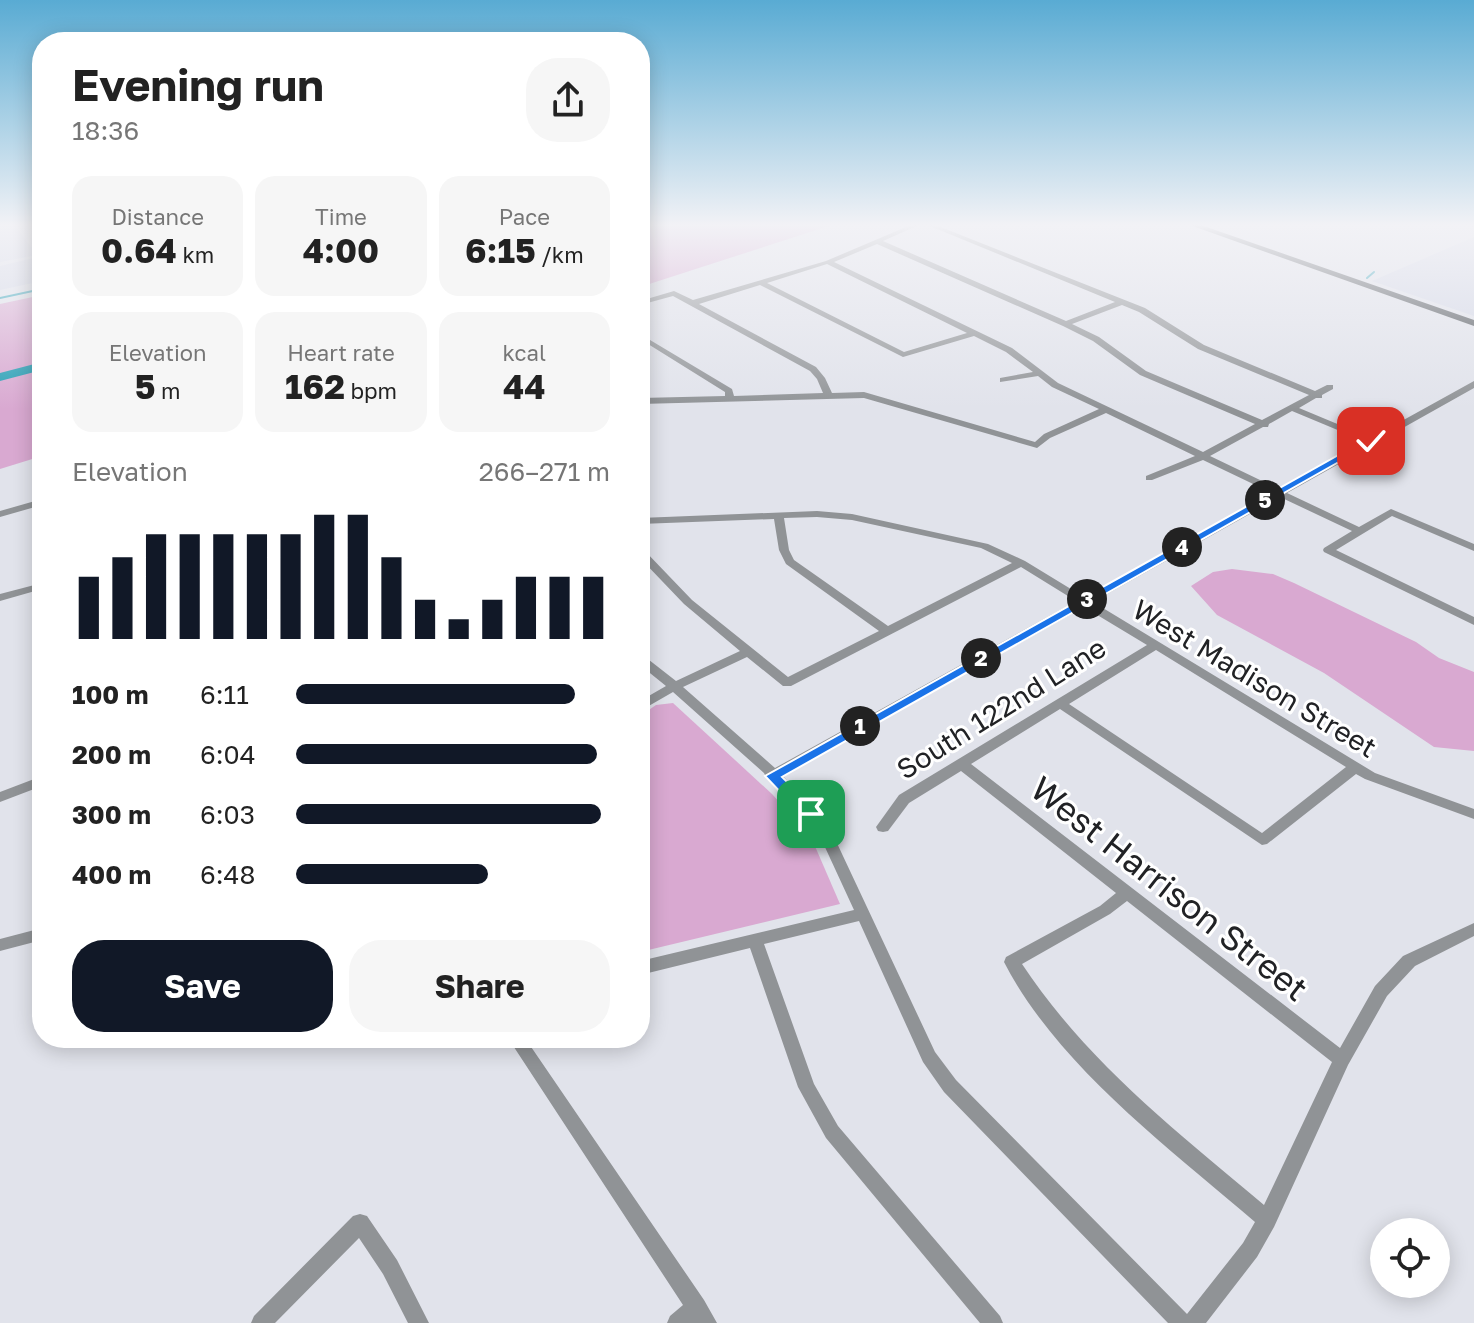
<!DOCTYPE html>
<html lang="en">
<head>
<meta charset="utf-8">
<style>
	body { margin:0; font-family:"Golos Text",sans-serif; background:#f6f6f6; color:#222; height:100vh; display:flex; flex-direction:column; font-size:30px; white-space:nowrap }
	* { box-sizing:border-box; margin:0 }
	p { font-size:26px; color:#767676 }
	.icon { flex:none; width:44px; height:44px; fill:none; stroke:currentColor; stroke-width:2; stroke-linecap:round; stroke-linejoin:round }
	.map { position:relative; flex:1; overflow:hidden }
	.side { position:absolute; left:32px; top:32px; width:618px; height:1016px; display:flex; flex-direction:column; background:#fff; border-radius:32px; box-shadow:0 4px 20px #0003 }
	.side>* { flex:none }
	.controls { position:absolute; left:1370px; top:1218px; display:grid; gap:16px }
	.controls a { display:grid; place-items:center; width:80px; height:80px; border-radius:50%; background:#fff; box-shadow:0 4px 20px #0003; font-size:40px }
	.pin { position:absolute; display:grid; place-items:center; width:68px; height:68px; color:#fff; margin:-34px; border-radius:16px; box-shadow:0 4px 12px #0006 }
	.km { position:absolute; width:40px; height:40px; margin:-20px; border-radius:50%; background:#222; color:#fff; font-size:22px; line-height:40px; text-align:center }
	.round { display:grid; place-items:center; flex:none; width:84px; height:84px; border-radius:32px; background:#f6f6f6 }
	.headline { display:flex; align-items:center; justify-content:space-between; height:136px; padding:0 40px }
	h1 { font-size:44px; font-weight:700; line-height:60px }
	.metrics { display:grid; grid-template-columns:repeat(3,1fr); gap:12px; height:136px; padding:8px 40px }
	.metrics div { display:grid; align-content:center; border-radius:20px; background:#f6f6f6; text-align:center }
	.metrics b { font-size:34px; font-weight:700 }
	.metrics small { font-size:22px; font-weight:400 }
	.metrics p { font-size:22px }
	.chart { height:224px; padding:16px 40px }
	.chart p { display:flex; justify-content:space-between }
	.chart svg { width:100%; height:144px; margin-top:8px; stroke:#111827; stroke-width:6 }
	.cta { display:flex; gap:16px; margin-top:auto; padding:16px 40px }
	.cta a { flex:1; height:92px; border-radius:32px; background:#111827; color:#fff; font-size:32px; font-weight:700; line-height:92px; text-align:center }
	.cta a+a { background:#f6f6f6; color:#222 }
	ul { padding:0 40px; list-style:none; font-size:26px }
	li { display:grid; grid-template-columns:128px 96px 1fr; align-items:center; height:60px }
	li i { height:20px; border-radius:10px; background:#111827 }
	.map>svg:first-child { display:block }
	.built { fill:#d4d8e7 }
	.green { fill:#d9a9d1 }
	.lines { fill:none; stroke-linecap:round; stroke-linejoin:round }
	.stream { stroke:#249eb4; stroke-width:2 }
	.river { fill:#249eb4; fill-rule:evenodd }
	.minor { fill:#909396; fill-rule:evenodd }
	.major { fill:#4d5257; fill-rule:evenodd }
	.route { fill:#1a73e8; stroke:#fff; stroke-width:2 }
	.labels { text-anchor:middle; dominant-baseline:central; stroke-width:6; stroke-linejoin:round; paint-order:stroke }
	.street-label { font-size:28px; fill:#212225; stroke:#fff }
	.near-street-label { font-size:34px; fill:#212225; stroke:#fff }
</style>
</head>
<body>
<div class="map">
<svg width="1474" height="1323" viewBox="0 0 1474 1323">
	<rect width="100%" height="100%" fill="#e1e3eb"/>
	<!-- built -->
	<g class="built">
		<polygon points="0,224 14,224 37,255 0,262"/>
		<polygon points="1474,237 1474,316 1372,281"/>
		<polygon points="42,256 42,281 0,290 0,266"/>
	</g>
	<!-- green -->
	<g class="green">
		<polygon points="640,224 835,224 640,287"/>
		<polygon points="42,295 42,456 0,469 0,304"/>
		<polygon points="1232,569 1273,574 1294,583 1416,642 1439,658 1474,672 1474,751 1434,747 1324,673 1217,615 1191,586 1213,572"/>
		<polygon points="673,703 772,794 811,837 840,904 640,952 640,716 656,705"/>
	</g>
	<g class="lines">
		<!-- stream -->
		<g class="stream">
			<polyline points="1367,278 1374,272"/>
			<polyline points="0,298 42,289"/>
		</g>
		<!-- river -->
		<polygon class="river" points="42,362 42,370 0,381 0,373"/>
		<!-- minor -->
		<g class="minor">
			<path d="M913,224H921L883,241L1066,321L1115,302L925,224H933L1145,308L1204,345L1315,391L1327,385H1333V389L1322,395V398H1316L1299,408L1371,438L1474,381V388L1287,493L1359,527L1391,509L1474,544V551L1392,516L1336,550L1474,617V625L1324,552L1323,550L1324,548L1352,531L1280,497L1093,602L1375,773L1474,809V819L1365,779L1356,774L1267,844L1262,845L1060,709L971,764L1340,1048L1375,986L1403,956L1474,923V936L1415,966L1387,996L1348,1065L1274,1227L1257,1257L1206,1323H1168L944,1092L923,1062L859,921L764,944L814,1084L838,1126L1000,1316L1003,1323H980L826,1138L798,1087L750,948L640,975V961L854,910L824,845L808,823L787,798L771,780L767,779L764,773L673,692L640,711V701L666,686L640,665V655L644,656L676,681L740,651L684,604L640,558V549L644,550L692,600L788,677L879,631L786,564L779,550L774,519L640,524V518L817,511L852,514L988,544L1025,561L1084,597L1272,493L1203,460L1152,480H1146V476L1195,456L1106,413L1050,438L1037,448L864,398L640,404V398L725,396V392L640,339V334L732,389L734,396L823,393L817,379L810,371L673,296L640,305V301L674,291L693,300L826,261ZM877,244L1063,326L1093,341L1140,375L1255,424L1203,452L1058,383L1012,348L834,262ZM827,264L967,333L904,352L767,283ZM760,285L903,357L974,336L1006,352L1033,372L1000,378V382L1038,376L1052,387L1099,409L1044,434L1035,442L864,392L832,393L825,378L816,367L699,304ZM1122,305L1139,312L1198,349L1309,395L1262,420L1146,371L1099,337L1072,324ZM1292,411L1364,441L1279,489L1210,456L1263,427H1268L1269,424ZM817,517L852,520L981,548L1012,563L888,626L794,560L789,550L784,518ZM1021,567L1076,601L775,768L683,687L747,657L783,686H791ZM1084,607L1147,645L899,795L876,827L878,831L883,832L888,831L909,803L961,771L1116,893L1100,906L1006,957L1004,962C1057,1065 1169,1148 1255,1222L1243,1243L1187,1314L956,1080L935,1052L835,839L818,815L783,776ZM1156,650L1346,767L1262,833L1069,704ZM1127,901L1332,1062L1264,1205C1175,1130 1087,1062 1022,964L1110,914Z"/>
			<polygon points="42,499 42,505 0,517 0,511"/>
			<polygon points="42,583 42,589 0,601 0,594"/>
			<polygon points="42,776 42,786 0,802 0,792"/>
			<polygon points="42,928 42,940 0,951 0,939"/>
			<polygon points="508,1038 525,1038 704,1300 717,1323 667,1323 670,1316 683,1305"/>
			<polygon points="360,1214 367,1216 397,1260 429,1323 408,1323 383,1274 359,1238 275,1323 251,1323 254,1316 353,1216"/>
		</g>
		<!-- major -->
		<polygon class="major" points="1187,224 1198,224 1474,320 1474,326"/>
	</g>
	<!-- sky -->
	<linearGradient id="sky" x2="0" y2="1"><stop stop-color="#59abd3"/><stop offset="0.55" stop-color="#f2f2f6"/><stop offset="1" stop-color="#f2f2f6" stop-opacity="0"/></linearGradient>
	<rect width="1474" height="409" fill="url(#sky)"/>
	<!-- route -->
	<polygon class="route" points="1367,439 1376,441 782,777 816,810 816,818 805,818 765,776"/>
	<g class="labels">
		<!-- street labels -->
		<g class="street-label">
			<text transform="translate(1255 678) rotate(31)">West Madison Street</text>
			<text transform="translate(1001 708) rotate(-32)">South 122nd Lane</text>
		</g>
		<!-- near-street labels -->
		<g class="near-street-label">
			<text transform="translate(1170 888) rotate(38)">West Harrison Street</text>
		</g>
	</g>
</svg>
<div class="controls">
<a><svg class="icon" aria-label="locate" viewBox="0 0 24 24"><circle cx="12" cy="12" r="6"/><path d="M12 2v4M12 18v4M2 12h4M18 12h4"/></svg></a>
</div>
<div class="pin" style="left:811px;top:814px;background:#1e9e55"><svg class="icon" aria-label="arrive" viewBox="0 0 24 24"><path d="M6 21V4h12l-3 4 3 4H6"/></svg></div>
<div class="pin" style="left:1371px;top:441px;background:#d93025"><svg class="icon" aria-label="check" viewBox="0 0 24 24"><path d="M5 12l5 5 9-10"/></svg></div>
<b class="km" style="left:860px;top:726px">1</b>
<b class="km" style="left:981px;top:658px">2</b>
<b class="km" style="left:1087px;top:599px">3</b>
<b class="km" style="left:1182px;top:547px">4</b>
<b class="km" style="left:1265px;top:500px">5</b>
<section class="side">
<div class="headline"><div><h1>Evening run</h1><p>18:36</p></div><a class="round"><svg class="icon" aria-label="share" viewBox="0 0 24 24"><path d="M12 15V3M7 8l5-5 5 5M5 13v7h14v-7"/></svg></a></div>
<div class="metrics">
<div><p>Distance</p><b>0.64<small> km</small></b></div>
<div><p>Time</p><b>4:00</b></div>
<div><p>Pace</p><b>6:15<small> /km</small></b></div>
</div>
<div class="metrics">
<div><p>Elevation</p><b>5<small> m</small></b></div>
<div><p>Heart rate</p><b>162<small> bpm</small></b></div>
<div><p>kcal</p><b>44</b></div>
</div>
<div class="chart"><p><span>Elevation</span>266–271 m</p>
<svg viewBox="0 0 160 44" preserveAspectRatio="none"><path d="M5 44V25M15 44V19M25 44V12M35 44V12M45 44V12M55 44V12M65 44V12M75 44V6M85 44V6M95 44V19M105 44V32M115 44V38M125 44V32M135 44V25M145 44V25M155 44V25"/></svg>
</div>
<ul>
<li><b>100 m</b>6:11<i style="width:89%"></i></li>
<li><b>200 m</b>6:04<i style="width:96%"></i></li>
<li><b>300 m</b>6:03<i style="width:97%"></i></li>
<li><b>400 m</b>6:48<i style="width:61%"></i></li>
</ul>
<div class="cta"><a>Save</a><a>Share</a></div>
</section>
</div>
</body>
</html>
